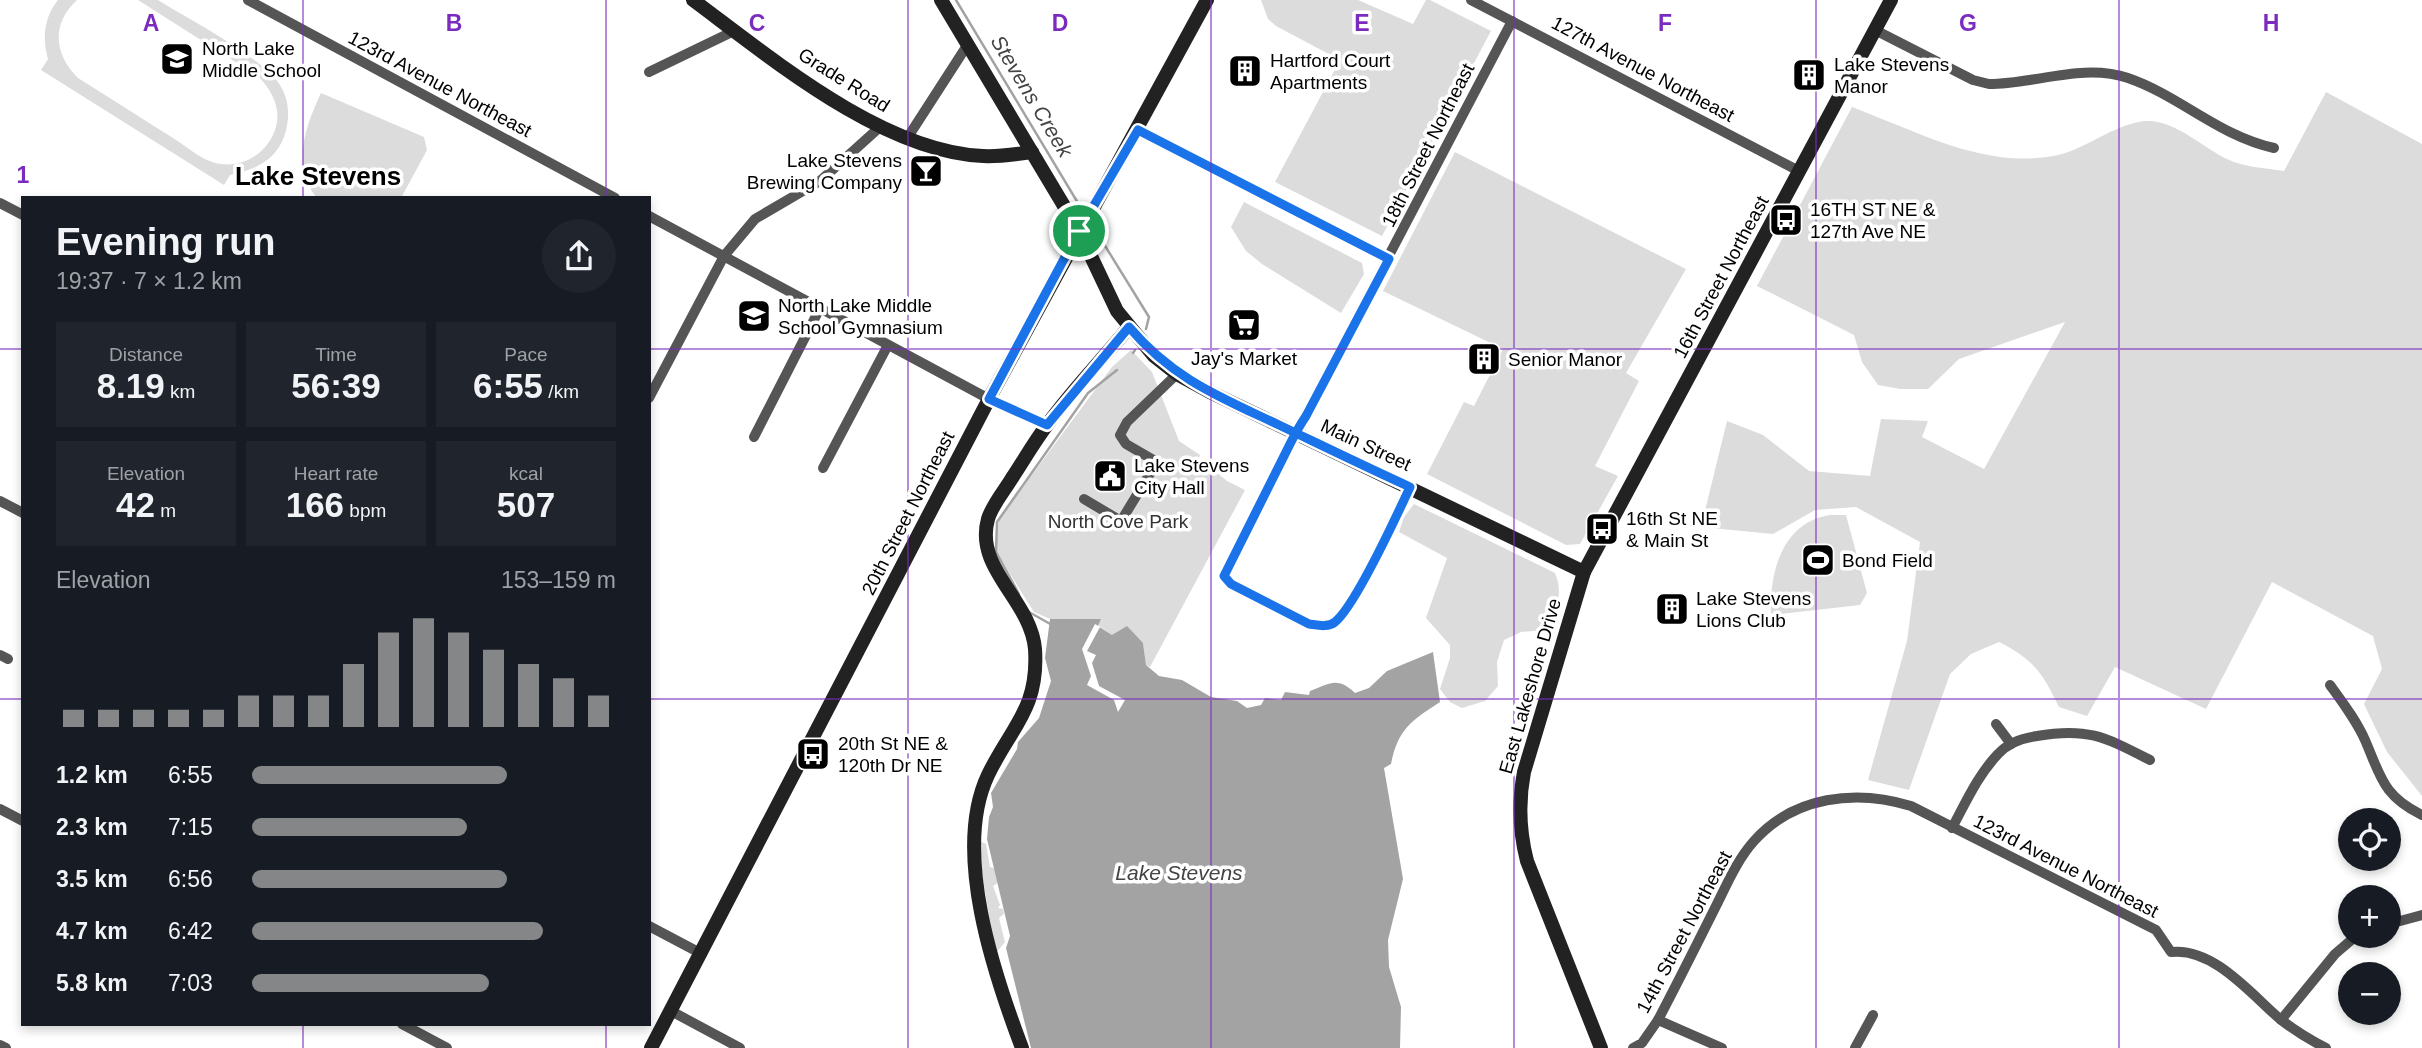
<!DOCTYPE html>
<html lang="en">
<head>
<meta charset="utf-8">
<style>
	body { margin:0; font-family:Helvetica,sans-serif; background:#20242c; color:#f1f3f6; height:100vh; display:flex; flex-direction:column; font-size:26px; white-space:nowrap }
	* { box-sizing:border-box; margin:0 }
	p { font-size:23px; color:#9ea1a6 }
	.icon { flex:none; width:38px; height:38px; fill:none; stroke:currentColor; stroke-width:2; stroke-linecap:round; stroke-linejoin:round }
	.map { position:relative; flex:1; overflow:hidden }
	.details { position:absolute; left:21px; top:196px; width:630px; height:830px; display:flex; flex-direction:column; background:#171b24; border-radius:0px; box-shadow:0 4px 10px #0003 }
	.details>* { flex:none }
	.buttons { position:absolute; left:2338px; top:808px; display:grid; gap:14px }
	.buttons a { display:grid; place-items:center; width:63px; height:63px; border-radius:50%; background:#171b24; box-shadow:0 4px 10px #0003; font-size:35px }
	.pin { position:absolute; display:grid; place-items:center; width:60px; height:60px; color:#fff; margin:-30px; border:4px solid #fff; border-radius:50%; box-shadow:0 2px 7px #0007 }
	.round { display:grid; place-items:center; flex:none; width:74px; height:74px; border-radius:37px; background:#20242c }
	.overview { display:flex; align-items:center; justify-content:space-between; height:119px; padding:0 35px }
	h1 { font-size:38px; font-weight:600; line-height:52px }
	.figures { display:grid; grid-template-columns:repeat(3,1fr); gap:10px; height:119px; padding:7px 35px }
	.figures div { display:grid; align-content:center; border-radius:0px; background:#20242c; text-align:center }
	.figures b { font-size:35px; font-weight:600 }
	.figures small { font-size:19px; font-weight:400 }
	.figures p { font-size:19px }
	.chart { height:196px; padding:14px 35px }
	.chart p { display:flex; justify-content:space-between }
	.chart svg { width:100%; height:126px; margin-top:7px; stroke:#858687; stroke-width:6 }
	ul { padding:0 35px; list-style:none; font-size:23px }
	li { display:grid; grid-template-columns:112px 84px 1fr; align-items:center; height:52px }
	li i { height:18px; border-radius:9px; background:#858687 }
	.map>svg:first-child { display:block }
	.green { fill:#dcdcdc }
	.water { fill:#a3a3a3 }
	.pier { fill:#fff }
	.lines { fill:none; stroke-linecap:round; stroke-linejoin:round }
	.stream { stroke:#a3a3a3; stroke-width:2.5 }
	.street { stroke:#555; stroke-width:10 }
	.secondary { stroke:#222; stroke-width:14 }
	.route-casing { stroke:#fff; stroke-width:14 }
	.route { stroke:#1a73e8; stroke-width:9 }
	.grid { fill:none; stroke:#7b2cbf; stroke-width:2; stroke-opacity:0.55 }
	.labels { text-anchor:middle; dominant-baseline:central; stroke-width:7; stroke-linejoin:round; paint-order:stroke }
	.poi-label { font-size:19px; fill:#000; stroke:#fff; text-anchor:start }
	.street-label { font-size:19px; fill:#000; stroke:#fff }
	.park-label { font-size:19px; fill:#333; stroke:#fff }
	.water-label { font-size:21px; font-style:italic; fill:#444; stroke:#fff }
	.district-label { font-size:26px; font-weight:bold; fill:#000; stroke:#fff }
	.grid-label { font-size:23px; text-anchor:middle; font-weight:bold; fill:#7b2cbf; stroke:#fff; stroke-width:7; stroke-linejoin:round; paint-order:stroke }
</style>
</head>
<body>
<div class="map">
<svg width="2422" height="1048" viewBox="0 0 2422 1048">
	<rect width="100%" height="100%" fill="#fff"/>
	<!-- green -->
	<g class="green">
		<path d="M58,0H77C51,24 54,54 78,78C110,98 141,118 173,138C186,146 200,159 215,163C241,169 266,155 275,130C282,110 273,92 259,77L138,0H158C188,19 262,57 280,85C290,101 290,120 284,137C275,161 254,170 230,175L224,185L41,70L48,59C42,39 44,17 58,0Z"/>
		<polygon points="1261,0 1358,0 1413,24 1426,0 1430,0 1491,31 1382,236 1275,182 1340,60 1276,26 1268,19"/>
		<path d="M2326,92L2422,144V796L2387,752L2364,704L2382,669L2373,636L2272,582L2206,709L2115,667L2087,716L2059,707C2042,672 2034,660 1999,642L1971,654L1950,674L1909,790L1868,780L1907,641L1920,542L1856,507L1815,510L1773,534L1701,527L1727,421L1763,435L1809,471L1870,476L1881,419L1928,421L1922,437L1984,469L2065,322L1959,359L1928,389H1900L1878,385L1862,362L1854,335L1757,286L1852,107C1919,132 1989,172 2062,154C2088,147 2123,119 2151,121C2180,124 2202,147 2227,159C2242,167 2266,168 2284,171Z"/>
		<path d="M321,93L424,137L427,150L401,198H317C290,167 306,125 321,93Z"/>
		<polygon points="1455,152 1686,269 1626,373 1639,381 1595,466 1618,476 1580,544 1566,545 1427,474 1464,402 1474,406 1503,349 1383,291"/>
		<polygon points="1244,202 1362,263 1364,274 1341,313 1262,264 1246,251 1231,227"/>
		<polygon points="1131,350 1152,372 1179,441 1200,455 1199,458 1227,481 1245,490 1150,667 1146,665 1143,643 1112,635 1098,625 1100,619 1050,619 1034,612 995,550 999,519 1112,367"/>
		<path d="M1414,504L1555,573C1564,595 1556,609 1546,630L1521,632L1504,640L1497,662L1498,686L1485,701L1462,708L1450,702L1440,689L1450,658V645L1426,618L1447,558L1399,532L1404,517Z"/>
		<path d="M1830,515H1846L1867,593L1860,605L1771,615C1769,573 1782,522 1830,515Z"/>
		<polygon points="977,840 986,844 990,867 996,869 998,883 993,886 1000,905 998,908 1003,909 1004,914 999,918 1005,942 995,954"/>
	</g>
	<!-- water -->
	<path class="water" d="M1050,619H1101L1098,626L1112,635L1127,626L1143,643L1146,665L1159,676L1182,680L1211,697L1237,701L1247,708L1261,705L1265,698L1281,700L1285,692L1309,695L1310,691C1330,684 1337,676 1355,693L1369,688L1387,671L1433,652L1440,702C1411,721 1398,729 1391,764L1384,768L1403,879L1388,940L1389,967L1401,1007L1400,1048H1031L1006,948L1010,936L987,839L989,817L993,807L991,793L1017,749L1018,742L1039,718L1051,681L1045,658Z"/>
	<!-- pier -->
	<polygon class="pier" points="1095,624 1100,627 1087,651 1096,655 1092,663 1099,686 1125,700 1118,712 1114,700 1087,685 1091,676 1082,649"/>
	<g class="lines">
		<!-- stream -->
		<g class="stream">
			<polyline points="956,0 1081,208"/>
			<polyline points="1094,228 1149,317 1146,329"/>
			<polyline points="1133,353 1135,350"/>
			<polyline points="1019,594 996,552 997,522 1088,393 1117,370"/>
			<polyline points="1029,612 1052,625"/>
		</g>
		<!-- street -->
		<g class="street">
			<polyline points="248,0 615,198"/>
			<polyline points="1471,0 1799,171"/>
			<path d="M1875,30L1973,80L1989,84C2035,84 2083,63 2128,78C2180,96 2219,136 2274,148"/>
			<polyline points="649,72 734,31"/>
			<polyline points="1138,130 1389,259"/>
			<polyline points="908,137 968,44"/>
			<polyline points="0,203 23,215"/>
			<polyline points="649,216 989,399 1047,425"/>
			<polyline points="649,398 724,256 755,219 820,181 881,126"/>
			<polyline points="754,437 820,308"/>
			<polyline points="823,468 888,345"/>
			<path d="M1410,487C1397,516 1356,605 1335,622C1328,628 1317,626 1309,624L1231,584L1224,576L1290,444L1512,21"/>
			<polyline points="1084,499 1121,521 1157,462 1126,444 1120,435 1127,422 1177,374"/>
			<polyline points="0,501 23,513"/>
			<polyline points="0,655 8,659"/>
			<path d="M2330,685C2343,703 2356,720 2365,740C2381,777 2383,796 2422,815"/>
			<polyline points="1996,724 2011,744"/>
			<polyline points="0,809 23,821"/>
			<path d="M1952,828C1966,802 1978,775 1998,754C2008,743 2022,738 2037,736C2087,727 2105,737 2150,760"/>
			<polyline points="2389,924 2422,915"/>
			<polyline points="649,926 702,954"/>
			<polyline points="671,1011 740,1048"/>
			<polyline points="1658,1020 1722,1048"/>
			<polyline points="2281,1020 2335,954 2356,936"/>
			<polyline points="402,1024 447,1048"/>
			<polyline points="0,1045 6,1048"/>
			<path d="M1633,1048L1642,1043L1658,1020C1678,982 1697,944 1716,906C1727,884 1737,860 1754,841C1794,796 1856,789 1911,806L2156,930L2171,952C2213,947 2251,994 2280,1019C2294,1030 2310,1040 2326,1048"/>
			<polyline points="1855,1048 1873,1015"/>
		</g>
		<!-- secondary -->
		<g class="secondary">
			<path d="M693,0C771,58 883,152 983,156C1000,157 1016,154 1032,152"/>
			<polyline points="941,0 1079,231 1117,311 1154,356 1177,374 1212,393 1584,572"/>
			<polyline points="651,1048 989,399 1207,0"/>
			<path d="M1022,1048C994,974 952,851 988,775C1011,727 1039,709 1035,649C1031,600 974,569 988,519C992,505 1005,490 1012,478C1024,460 1034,442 1047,425C1072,390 1102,360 1129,327"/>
			<path d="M1601,1048L1527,861C1519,830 1518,803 1524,772L1584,572L1891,0"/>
		</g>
	</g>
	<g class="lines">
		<defs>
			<path id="route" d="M1079,231L989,399L1047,425L1129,327C1173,379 1220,397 1279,425C1323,446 1366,467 1410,487C1397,515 1356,605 1335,622C1328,628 1317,625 1309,624L1231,584L1224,576L1290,444C1295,434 1300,425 1306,416L1389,259L1138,130L1079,231"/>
		</defs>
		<!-- route casing -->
		<use href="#route" class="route-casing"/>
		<!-- route -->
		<use href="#route" class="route"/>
	</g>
	<!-- grid -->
	<path class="grid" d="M303,0V198M606,0V198M908,0V1048M1211,0V1048M1514,0V1048M1816,0V1048M2119,0V1048M0,349H23M649,349H2422M0,699H23M649,699H2422M303,1024V1048M606,1024V1048"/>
	<!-- icons -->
	<defs>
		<symbol id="school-square" viewBox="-11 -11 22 22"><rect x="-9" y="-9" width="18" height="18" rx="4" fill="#000" stroke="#fff"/><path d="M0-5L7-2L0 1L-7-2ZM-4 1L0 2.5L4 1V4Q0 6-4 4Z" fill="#fff"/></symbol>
		<symbol id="building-square" viewBox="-11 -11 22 22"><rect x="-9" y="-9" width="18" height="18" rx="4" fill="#000" stroke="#fff"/><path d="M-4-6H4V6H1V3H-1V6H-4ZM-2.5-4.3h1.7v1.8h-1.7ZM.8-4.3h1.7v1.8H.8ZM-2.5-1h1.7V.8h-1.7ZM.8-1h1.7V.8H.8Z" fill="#fff"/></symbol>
		<symbol id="bar-square" viewBox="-11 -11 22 22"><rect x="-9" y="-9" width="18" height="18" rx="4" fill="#000" stroke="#fff"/><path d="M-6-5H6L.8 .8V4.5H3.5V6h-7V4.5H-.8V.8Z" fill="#fff"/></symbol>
		<symbol id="bus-square" viewBox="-11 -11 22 22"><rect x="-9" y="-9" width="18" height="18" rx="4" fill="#000" stroke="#fff"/><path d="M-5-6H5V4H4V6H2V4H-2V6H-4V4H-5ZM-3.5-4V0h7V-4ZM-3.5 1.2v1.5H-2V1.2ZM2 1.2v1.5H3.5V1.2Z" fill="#fff"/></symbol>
		<symbol id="supermarket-square" viewBox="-11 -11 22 22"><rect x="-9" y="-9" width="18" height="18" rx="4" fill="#000" stroke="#fff"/><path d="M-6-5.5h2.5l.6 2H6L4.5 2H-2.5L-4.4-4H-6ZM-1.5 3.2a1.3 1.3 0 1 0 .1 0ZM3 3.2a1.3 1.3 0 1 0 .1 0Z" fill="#fff"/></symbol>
		<symbol id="civic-square" viewBox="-11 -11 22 22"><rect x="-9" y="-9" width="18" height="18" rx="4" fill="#000" stroke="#fff"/><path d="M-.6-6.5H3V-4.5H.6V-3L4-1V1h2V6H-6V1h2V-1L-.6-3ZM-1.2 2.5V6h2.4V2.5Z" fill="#fff"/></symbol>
		<symbol id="stadium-square" viewBox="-11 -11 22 22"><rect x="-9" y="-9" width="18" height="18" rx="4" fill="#000" stroke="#fff"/><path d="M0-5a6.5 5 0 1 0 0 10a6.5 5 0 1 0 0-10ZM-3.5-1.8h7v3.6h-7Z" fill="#fff"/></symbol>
	</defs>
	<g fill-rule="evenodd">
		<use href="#school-square" x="158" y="40" width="38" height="38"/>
		<use href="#building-square" x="1226" y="52" width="38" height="38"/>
		<use href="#building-square" x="1790" y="56" width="38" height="38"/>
		<use href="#bar-square" x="907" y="152" width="38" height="38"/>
		<use href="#bus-square" x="1767" y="201" width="38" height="38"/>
		<use href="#school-square" x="735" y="297" width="38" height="38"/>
		<use href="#supermarket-square" x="1225" y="306" width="38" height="38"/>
		<use href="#building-square" x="1465" y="340" width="38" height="38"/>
		<use href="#civic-square" x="1091" y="457" width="38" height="38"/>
		<use href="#bus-square" x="1583" y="510" width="38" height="38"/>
		<use href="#stadium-square" x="1799" y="541" width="38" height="38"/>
		<use href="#building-square" x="1653" y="590" width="38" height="38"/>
		<use href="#bus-square" x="794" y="735" width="38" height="38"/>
	</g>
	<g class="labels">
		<!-- poi labels -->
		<g class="poi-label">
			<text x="202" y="48">North Lake<tspan x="202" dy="22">Middle School</tspan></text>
			<text x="1270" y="60">Hartford Court<tspan x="1270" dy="22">Apartments</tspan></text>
			<text x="1834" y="64">Lake Stevens<tspan x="1834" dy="22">Manor</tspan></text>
			<text x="902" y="160" text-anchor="end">Lake Stevens<tspan x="902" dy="22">Brewing Company</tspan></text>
			<text x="1810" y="209">16TH ST NE &amp;<tspan x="1810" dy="22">127th Ave NE</tspan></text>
			<text x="778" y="305">North Lake Middle<tspan x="778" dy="22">School Gymnasium</tspan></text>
			<text x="1244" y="358" text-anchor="middle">Jay's Market</text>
			<text x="1508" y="359">Senior Manor</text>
			<text x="1134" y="465">Lake Stevens<tspan x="1134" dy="22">City Hall</tspan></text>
			<text x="1626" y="518">16th St NE<tspan x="1626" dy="22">&amp; Main St</tspan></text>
			<text x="1842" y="560">Bond Field</text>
			<text x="1696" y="598">Lake Stevens<tspan x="1696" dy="22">Lions Club</tspan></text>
			<text x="838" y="743">20th St NE &amp;<tspan x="838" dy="22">120th Dr NE</tspan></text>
		</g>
		<!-- street labels -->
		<g class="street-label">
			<text transform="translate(1643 69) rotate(28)">127th Avenue Northeast</text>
			<text transform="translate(844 80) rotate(32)">Grade Road</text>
			<text transform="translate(440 84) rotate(28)">123rd Avenue Northeast</text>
			<text transform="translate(1428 145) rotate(-63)">18th Street Northeast</text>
			<text transform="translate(1721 277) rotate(-62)">16th Street Northeast</text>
			<text transform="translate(1366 445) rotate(25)">Main Street</text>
			<text transform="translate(908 513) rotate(-63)">20th Street Northeast</text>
			<text transform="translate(1530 686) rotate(-74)">East Lakeshore Drive</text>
			<text transform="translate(2066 866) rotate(27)">123rd Avenue Northeast</text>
			<text transform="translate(1684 932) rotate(-62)">14th Street Northeast</text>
		</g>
		<!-- park labels -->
		<g class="park-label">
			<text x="1118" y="521">North Cove Park</text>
		</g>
		<!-- water labels -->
		<g class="water-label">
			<text transform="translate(1032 96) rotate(59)">Stevens Creek</text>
			<text x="1179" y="872">Lake Stevens</text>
		</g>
		<!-- district labels -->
		<g class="district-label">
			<text x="318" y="176">Lake Stevens</text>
		</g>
	</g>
	<g class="grid-label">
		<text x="151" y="31">A</text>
		<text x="454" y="31">B</text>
		<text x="757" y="31">C</text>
		<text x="1060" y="31">D</text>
		<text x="1362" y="31">E</text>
		<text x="1665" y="31">F</text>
		<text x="1968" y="31">G</text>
		<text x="2271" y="31">H</text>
		<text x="23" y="183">1</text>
	</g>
</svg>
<div class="buttons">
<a><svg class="icon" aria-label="locate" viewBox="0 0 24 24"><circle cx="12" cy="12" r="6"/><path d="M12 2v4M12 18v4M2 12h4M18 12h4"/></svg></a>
<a>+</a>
<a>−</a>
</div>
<div class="pin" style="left:1079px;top:231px;background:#1e9e55"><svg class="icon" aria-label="arrive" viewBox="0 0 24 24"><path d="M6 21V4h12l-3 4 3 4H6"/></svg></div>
<section class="details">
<div class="overview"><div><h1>Evening run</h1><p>19:37 · 7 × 1.2 km</p></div><a class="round"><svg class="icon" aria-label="share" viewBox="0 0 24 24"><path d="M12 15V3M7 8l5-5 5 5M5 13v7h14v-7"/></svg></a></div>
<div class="figures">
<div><p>Distance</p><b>8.19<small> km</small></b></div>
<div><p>Time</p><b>56:39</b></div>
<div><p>Pace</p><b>6:55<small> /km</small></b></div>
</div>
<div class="figures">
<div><p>Elevation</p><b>42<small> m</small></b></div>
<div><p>Heart rate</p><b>166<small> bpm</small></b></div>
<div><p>kcal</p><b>507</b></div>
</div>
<div class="chart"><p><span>Elevation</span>153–159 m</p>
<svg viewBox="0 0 160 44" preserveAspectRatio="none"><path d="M5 44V38M15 44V38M25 44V38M35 44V38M45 44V38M55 44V33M65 44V33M75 44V33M85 44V22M95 44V11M105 44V6M115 44V11M125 44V17M135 44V22M145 44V27M155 44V33"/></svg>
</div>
<ul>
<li><b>1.2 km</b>6:55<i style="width:70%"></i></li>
<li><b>2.3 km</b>7:15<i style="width:59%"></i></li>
<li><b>3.5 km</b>6:56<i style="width:70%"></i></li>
<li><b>4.7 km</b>6:42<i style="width:80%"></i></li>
<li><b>5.8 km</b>7:03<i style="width:65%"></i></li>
</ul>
</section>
</div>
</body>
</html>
